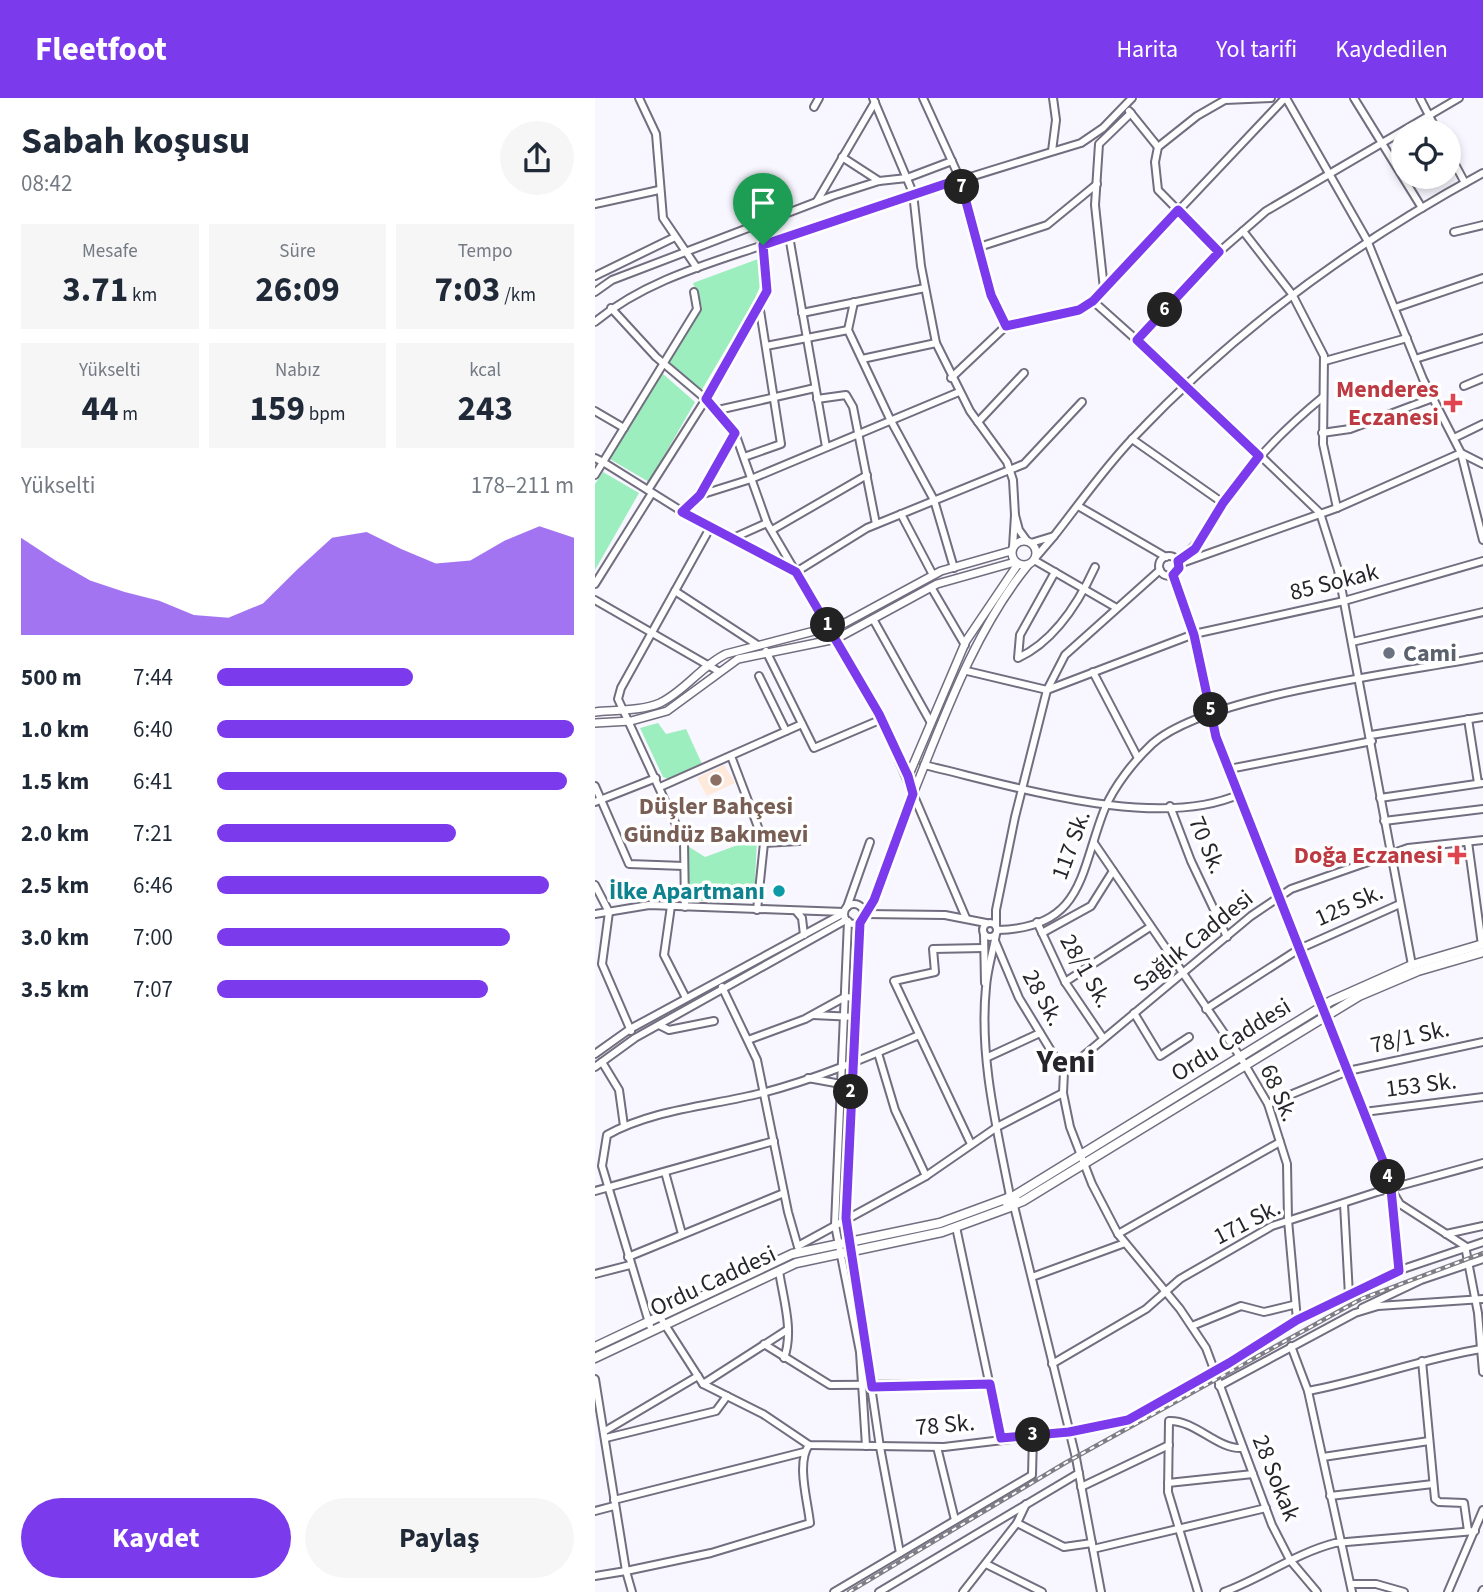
<!DOCTYPE html>
<html lang="tr">
<head>
<meta charset="utf-8">
<style>
	body { margin:0; font-family:"Source Sans 3",sans-serif; background:#f6f6f7; color:#1f2937; height:100vh; display:flex; flex-direction:column; font-size:26px; white-space:nowrap }
	* { box-sizing:border-box; margin:0 }
	p { font-size:23px; color:#747a83 }
	.icon { flex:none; width:38px; height:38px; fill:none; stroke:currentColor; stroke-width:2; stroke-linecap:round; stroke-linejoin:round }
	.map { position:relative; flex:1; overflow:hidden }
	.details { display:flex; flex-direction:column; background:#fff; width:595px }
	.details>* { flex:none }
	.buttons { position:absolute; left:796px; top:21px; display:grid; gap:14px }
	.buttons a { display:grid; place-items:center; width:70px; height:70px; border-radius:50%; background:#fff; box-shadow:0 4px 10px #0003; font-size:35px }
	.pin { position:absolute; display:grid; place-items:center; width:60px; height:60px; color:#fff; margin:-72px -30px; border-radius:50% 50% 50% 0; rotate:-45deg; box-shadow:0 0 7px #0007 }
	.pin .icon { rotate:45deg }
	.km { position:absolute; width:35px; height:35px; margin:-18px; border-radius:50%; background:#222; color:#fff; font-size:19px; line-height:35px; text-align:center }
	.round { display:grid; place-items:center; flex:none; width:74px; height:74px; border-radius:37px; background:#f6f6f7 }
	.head { display:flex; align-items:center; justify-content:space-between; height:119px; padding:0 21px }
	h1 { font-size:38px; font-weight:700; line-height:52px }
	.figures { display:grid; grid-template-columns:repeat(3,1fr); gap:10px; height:119px; padding:7px 21px }
	.figures div { display:grid; align-content:center; border-radius:0px; background:#f6f6f7; text-align:center }
	.figures b { font-size:35px; font-weight:700 }
	.figures small { font-size:19px; font-weight:400 }
	.figures p { font-size:19px }
	.chart { height:196px; padding:14px 21px }
	.chart p { display:flex; justify-content:space-between }
	.chart svg { width:100%; height:126px; margin-top:7px; fill:#7c3aed; opacity:.7 }
	.primary-button { display:flex; gap:14px; margin-top:auto; padding:14px 21px }
	.primary-button a { flex:1; height:80px; border-radius:42px; background:#7c3aed; color:#fff; font-size:28px; font-weight:700; line-height:80px; text-align:center }
	.primary-button a+a { background:#f6f6f7; color:#1f2937 }
	ul { padding:0 21px; list-style:none; font-size:23px }
	li { display:grid; grid-template-columns:112px 84px 1fr; align-items:center; height:52px }
	li i { height:18px; border-radius:9px; background:#7c3aed }
	header { display:flex; align-items:center; gap:42px; box-sizing:border-box; height:98px; padding:0 35px; background:#7c3aed; color:#fff }
	header strong { font-size:33px }
	nav { display:flex; gap:38px; margin-inline-start:auto; font-size:24px }
	main { display:flex; flex:1; min-height:0 }
	.map>svg:first-child { display:block }
	.education { fill:#ffe9db }
	.green { fill:#9ceebe }
	.lines { fill:none; stroke-linecap:round; stroke-linejoin:round }
	.minor-casing { stroke:#726d7f; stroke-width:10 }
	.tertiary-casing { stroke:#726d7f; stroke-width:10 }
	.secondary-casing { stroke:#726d7f; stroke-width:11 }
	.minor { stroke:#fff; stroke-width:6 }
	.tertiary { stroke:#fff; stroke-width:7 }
	.secondary { stroke:#fff; stroke-width:8 }
	.rail-casing { stroke:#7f7d85; stroke-width:4.5 }
	.rail { stroke:#fff; stroke-width:2; stroke-dasharray:5; stroke-linecap:butt }
	.route-casing { stroke:#fff; stroke-width:14 }
	.route { stroke:#7c3aed; stroke-width:9 }
	.health-dot { fill:#e0444e; stroke:#fff; stroke-width:2.5 }
	.worship-dot { fill:#6b7280; stroke:#fff; stroke-width:2.5 }
	.education-dot { fill:#8d6e63; stroke:#fff; stroke-width:2.5 }
	.culture-dot { fill:#0f9aa8; stroke:#fff; stroke-width:2.5 }
	.labels { text-anchor:middle; dominant-baseline:central; stroke-width:7; stroke-linejoin:round; paint-order:stroke }
	.health-label { font-size:24px; font-weight:bold; fill:#be3a42; stroke:#fff; text-anchor:end }
	.street-label { font-size:24px; fill:#27252c; stroke:#fff }
	.worship-label { font-size:24px; font-weight:bold; fill:#5b616d; stroke:#fff; text-anchor:start }
	.education-label { font-size:24px; font-weight:bold; fill:#785e54; stroke:#fff }
	.culture-label { font-size:24px; font-weight:bold; fill:#0d838f; stroke:#fff; text-anchor:end }
	.district-label { font-size:32px; font-weight:bold; fill:#27252c; stroke:#fff }
</style>
</head>
<body>
<header>
<strong>Fleetfoot</strong>
<nav><a>Harita</a><a>Yol tarifi</a><a>Kaydedilen</a></nav>
</header>
<main>
<section class="details">
<div class="head"><div><h1>Sabah koşusu</h1><p>08:42</p></div><a class="round"><svg class="icon" aria-label="share" viewBox="0 0 24 24"><path d="M12 15V3M7 8l5-5 5 5M5 13v7h14v-7"/></svg></a></div>
<div class="figures">
<div><p>Mesafe</p><b>3.71<small> km</small></b></div>
<div><p>Süre</p><b>26:09</b></div>
<div><p>Tempo</p><b>7:03<small> /km</small></b></div>
</div>
<div class="figures">
<div><p>Yükselti</p><b>44<small> m</small></b></div>
<div><p>Nabız</p><b>159<small> bpm</small></b></div>
<div><p>kcal</p><b>243</b></div>
</div>
<div class="chart"><p><span>Yükselti</span>178–211 m</p>
<svg viewBox="0 0 160 44" preserveAspectRatio="none"><path d="M0 44V10L10 18L20 25L30 29L40 32L50 37L60 38L70 33L80 21L90 10L100 8L110 14L120 19L130 18L140 11L150 6L160 10V44z"/></svg>
</div>
<ul>
<li><b>500 m</b>7:44<i style="width:55%"></i></li>
<li><b>1.0 km</b>6:40<i style="width:100%"></i></li>
<li><b>1.5 km</b>6:41<i style="width:98%"></i></li>
<li><b>2.0 km</b>7:21<i style="width:67%"></i></li>
<li><b>2.5 km</b>6:46<i style="width:93%"></i></li>
<li><b>3.0 km</b>7:00<i style="width:82%"></i></li>
<li><b>3.5 km</b>7:07<i style="width:76%"></i></li>
</ul>
<div class="primary-button"><a>Kaydet</a><a>Paylaş</a></div>
</section>
<div class="map">
<svg width="888" height="1494" viewBox="0 0 888 1494">
	<rect width="100%" height="100%" fill="#f8f6fe"/>
	<!-- education -->
	<polygon class="education" points="129,667 140,685 112,698 102,680"/>
	<!-- green -->
	<g class="green">
		<polygon points="163,161 166,186 158,205 106,293 73,264 107,209 98,185"/>
		<polygon points="67,275 100,304 54,384 13,360"/>
		<polygon points="8,374 44,395 0,472 0,386"/>
		<polygon points="63,625 71,636 91,631 107,666 74,681 68,679 45,630"/>
		<polygon points="162,740 159,803 96,803 93,800 91,747 110,759"/>
	</g>
	<g class="lines">
		<defs>
			<g id="minor">
				<polyline points="44,0 61,36 68,120 102,170"/>
				<polyline points="278,0 318,95 326,168 341,245 375,313 412,364 418,382 420,417"/>
				<polyline points="328,0 365,81 396,197 411,228"/>
				<polyline points="691,0 772,142 828,281 866,355 888,442"/>
				<polyline points="759,0 827,110"/>
				<polyline points="825,0 842,33"/>
				<polyline points="219,9 224,0"/>
				<polyline points="534,13 563,49"/>
				<polyline points="457,53 461,22 458,0"/>
				<polyline points="854,55 870,85"/>
				<polyline points="247,59 284,83"/>
				<polyline points="222,103 280,4"/>
				<polyline points="0,106 64,92"/>
				<polyline points="648,133 697,196 729,258 728,346 742,410"/>
				<polyline points="859,134 888,127"/>
				<polyline points="194,138 231,349"/>
				<polyline points="384,149 452,127 502,86"/>
				<polyline points="624,154 563,92 560,64 563,49 602,18 630,2 676,0"/>
				<polyline points="0,178 80,139"/>
				<polyline points="509,191 500,107 504,46 536,15"/>
				<polyline points="0,194 17,182 237,98 284,83 312,80 357,63"/>
				<polyline points="99,194 102,211 8,364 96,419 201,474 272,430 429,366 487,304"/>
				<polyline points="498,203 592,287 725,415 743,472 817,867"/>
				<polyline points="259,204 253,232 295,321 339,402 359,470"/>
				<polyline points="16,210 61,259 119,308 140,335 172,425 284,616 371,820"/>
				<polyline points="800,210 888,180"/>
				<polyline points="207,215 330,190"/>
				<path d="M0,224C52,181 117,165 180,143C281,108 383,76 486,45L508,30L537,0"/>
				<polyline points="542,242 624,154 671,113 864,0"/>
				<polyline points="171,248 253,232"/>
				<polyline points="267,261 341,245"/>
				<polyline points="820,261 888,240"/>
				<polyline points="730,263 812,240"/>
				<polyline points="356,280 411,228 484,212 498,203 690,0"/>
				<polyline points="869,288 888,280"/>
				<polyline points="222,301 251,297 258,309 281,426"/>
				<polyline points="123,312 220,290"/>
				<polyline points="0,313 29,330"/>
				<polyline points="383,324 429,275"/>
				<polyline points="727,335 755,331 838,300"/>
				<polyline points="859,340 888,326"/>
				<polyline points="537,341 628,405"/>
				<polyline points="149,359 186,346 164,206 172,193 168,147"/>
				<polyline points="0,360 8,364 0,377"/>
				<polyline points="53,392 111,301 164,206"/>
				<polyline points="105,397 140,335"/>
				<polyline points="483,408 571,459"/>
				<polyline points="87,414 105,397 156,381 364,294"/>
				<polyline points="306,416 338,477"/>
				<polyline points="177,432 272,377"/>
				<path d="M459,438C485,405 510,369 539,339C641,231 757,146 888,75"/>
				<polyline points="136,441 172,425"/>
				<polyline points="436,445 459,438 441,459"/>
				<polyline points="418,449 420,417 424,432 432,443"/>
				<circle cx="574" cy="468" r="10"/>
				<polyline points="439,462 520,509"/>
				<path d="M583,463C605,447 613,426 629,404C657,364 690,330 728,299"/>
				<polyline points="584,466 742,410 866,355 888,366"/>
				<path d="M460,474L425,537L423,560C460,543 484,504 500,469"/>
				<polyline points="578,477 599,536 621,639 788,1063 796,1091 804,1173"/>
				<polyline points="0,486 57,395"/>
				<polyline points="336,489 370,547"/>
				<polyline points="80,493 161,546"/>
				<polyline points="0,502 123,573"/>
				<polyline points="278,521 335,623"/>
				<polyline points="757,544 888,514"/>
				<polyline points="171,553 219,650 287,621"/>
				<polyline points="372,573 452,592 599,536 749,503 888,463"/>
				<polyline points="498,574 543,660"/>
				<polyline points="164,578 191,633"/>
				<polyline points="873,621 883,685"/>
				<polyline points="776,637 888,619"/>
				<polyline points="136,658 169,745 162,812"/>
				<path d="M329,667C416,687 561,734 645,696"/>
				<polyline points="634,671 777,643"/>
				<polyline points="0,688 34,766 89,768"/>
				<polyline points="65,689 207,626"/>
				<polyline points="785,700 888,685"/>
				<polyline points="0,704 61,680"/>
				<polyline points="575,708 596,763 632,839"/>
				<polyline points="789,723 888,711"/>
				<polyline points="873,744 887,847"/>
				<polyline points="169,745 204,743"/>
				<polyline points="499,745 646,960 673,1006 692,1066 693,1122 702,1222"/>
				<polyline points="0,787 14,814 7,866 36,933"/>
				<circle cx="259" cy="816" r="10"/>
				<polyline points="76,808 69,857 91,900"/>
				<polyline points="90,809 89,744 23,601 26,590 115,430"/>
				<polyline points="252,809 275,744"/>
				<polyline points="202,814 207,820 209,837"/>
				<polyline points="270,814 279,802 318,696"/>
				<polyline points="0,816 54,807 249,814"/>
				<polyline points="270,816 350,817 391,825"/>
				<polyline points="253,823 240,1127 265,1254 271,1348"/>
				<polyline points="442,824 470,884 508,940"/>
				<circle cx="395" cy="832" r="7"/>
				<polyline points="265,825 251,1120 285,1349 305,1455"/>
				<polyline points="401,828 401,812 420,719 452,592 470,557 565,472"/>
				<path d="M403,832C490,830 485,772 510,710C520,687 539,663 557,646C611,597 811,574 888,559"/>
				<polyline points="447,835 496,808 518,773"/>
				<polyline points="389,836 390,885"/>
				<path d="M401,836C398,854 392,872 391,889C384,959 402,1031 415,1098"/>
				<polyline points="400,843 424,900 469,974"/>
				<polyline points="470,884 555,829"/>
				<polyline points="127,889 162,962 193,1114 203,1149"/>
				<polyline points="611,911 704,851 805,806"/>
				<polyline points="539,915 565,958 594,939"/>
				<polyline points="218,917 260,919"/>
				<polyline points="64,927 74,932 119,923"/>
				<polyline points="153,942 210,921 250,899 261,900"/>
				<polyline points="283,955 300,1012 331,1078"/>
				<polyline points="0,956 35,931 249,815"/>
				<polyline points="393,959 445,935"/>
				<polyline points="7,964 24,992 29,1028"/>
				<polyline points="0,969 40,940 251,822"/>
				<polyline points="469,974 468,995 475,1029 497,1086 523,1136 585,1211 611,1250 677,1427 695,1462 722,1494"/>
				<polyline points="469,974 656,818 696,791 813,750 888,742"/>
				<polyline points="213,980 246,986"/>
				<polyline points="673,1006 753,973 888,944"/>
				<polyline points="769,1014 888,999"/>
				<polyline points="376,1046 299,883 340,874 338,851 388,850"/>
				<polyline points="70,1074 87,1136"/>
				<polyline points="0,1093 179,1043"/>
				<polyline points="799,1096 805,1106 870,1148 883,1215 888,1274"/>
				<polyline points="749,1106 754,1197"/>
				<polyline points="419,1108 481,1360 506,1494"/>
				<polyline points="361,1129 406,1340"/>
				<polyline points="523,1136 685,1044"/>
				<polyline points="851,1136 888,1128"/>
				<polyline points="203,1148 331,1078 402,1029 468,995"/>
				<polyline points="33,1159 189,1095"/>
				<path d="M184,1173C188,1200 199,1233 189,1260"/>
				<polyline points="0,1176 35,1167"/>
				<polyline points="437,1179 530,1145"/>
				<polyline points="767,1210 826,1182 888,1161"/>
				<polyline points="65,1219 108,1286 168,1316 214,1347 349,1349 474,1334 533,1322 634,1265 702,1222 808,1171 888,1144"/>
				<path d="M55,1228L7,1068L12,1037C59,1011 116,1008 167,995C221,981 273,959 324,937"/>
				<polyline points="597,1228 646,1208 669,1214 698,1207"/>
				<polyline points="169,1246 235,1287 395,1286"/>
				<polyline points="696,1248 713,1293 757,1494"/>
				<polyline points="827,1263 840,1401 844,1404 869,1405 873,1433"/>
				<polyline points="457,1266 551,1211 585,1181 677,1128 782,1094 888,1065"/>
				<polyline points="0,1281 31,1473 0,1478"/>
				<polyline points="108,1286 192,1232"/>
				<polyline points="624,1288 760,1215 783,1208 888,1201"/>
				<path d="M713,1293C772,1282 826,1261 886,1251"/>
				<polyline points="10,1333 103,1278"/>
				<polyline points="11,1340 121,1313 132,1298"/>
				<polyline points="342,1349 360,1422"/>
				<polyline points="728,1359 834,1343"/>
				<polyline points="573,1385 658,1376"/>
				<polyline points="486,1389 574,1347"/>
				<polyline points="735,1398 838,1386"/>
				<polyline points="19,1402 209,1354"/>
				<polyline points="0,1413 19,1408"/>
				<polyline points="422,1425 469,1449 497,1445"/>
				<polyline points="498,1451 671,1410"/>
				<polyline points="391,1466 447,1494"/>
				<polyline points="757,1486 781,1486 809,1494"/>
				<path d="M37,1494L31,1473L116,1455L215,1425C213,1404 201,1365 214,1347"/>
				<polyline points="239,1494 437,1377 438,1337"/>
				<polyline points="284,1494 484,1375"/>
				<polyline points="368,1494 422,1425 431,1406"/>
				<path d="M603,1494L573,1394L574,1323C601,1322 622,1352 648,1350"/>
				<path d="M629,1494C667,1480 701,1455 740,1445L880,1433"/>
				<polyline points="853,1494 888,1412"/>
				<polyline points="887,1494 888,1492"/>
			</g>
			<g id="tertiary">
				<circle cx="429" cy="455" r="12"/>
				<path d="M0,614C21,612 46,613 65,605C90,593 106,568 131,556L250,525L346,473L416,453"/>
				<polyline points="0,625 36,623 72,613 143,561 241,541 342,486 420,464"/>
				<polyline points="313,679 371,543 423,466"/>
				<path d="M318,696C349,619 380,532 433,467"/>
			</g>
			<g id="secondary">
				<polyline points="419,1098 736,903 817,867 888,846"/>
				<polyline points="421,1106 420,1099 413,1100 412,1105 416,1108 428,1103 764,898 823,873 888,854"/>
				<polyline points="0,1249 197,1156 345,1125 413,1100"/>
				<polyline points="0,1260 201,1165 347,1134 418,1108"/>
			</g>
		</defs>
		<!-- minor casing -->
		<use href="#minor" class="minor-casing"/>
		<!-- tertiary casing -->
		<use href="#tertiary" class="tertiary-casing"/>
		<!-- secondary casing -->
		<use href="#secondary" class="secondary-casing"/>
		<!-- minor -->
		<use href="#minor" class="minor"/>
		<!-- tertiary -->
		<use href="#tertiary" class="tertiary"/>
		<!-- secondary -->
		<use href="#secondary" class="secondary"/>
		<defs>
			<polyline id="rail" points="254,1494 470,1365 766,1201 888,1155"/>
		</defs>
		<!-- rail casing -->
		<use href="#rail" class="rail-casing"/>
		<!-- rail -->
		<use href="#rail" class="rail"/>
	</g>
	<g class="lines">
		<defs>
			<polygon id="route" points="365,81 396,197 411,228 484,212 498,203 583,112 624,154 542,242 664,358 628,405 600,451 583,463 584,470 578,477 599,537 621,639 788,1063 796,1091 804,1173 702,1222 634,1265 533,1322 474,1334 406,1340 395,1286 277,1289 251,1120 265,825 279,802 318,696 313,678 284,616 201,474 87,414 105,397 140,335 111,301 172,193 168,147"/>
		</defs>
		<!-- route casing -->
		<use href="#route" class="route-casing"/>
		<!-- route -->
		<use href="#route" class="route"/>
	</g>
	<!-- markers -->
	<g class="health-dot">
		<path d="M854.5 294.5h7v7h7v7h-7v7h-7v-7h-7v-7h7z"/>
		<path d="M858.5 746.5h7v7h7v7h-7v7h-7v-7h-7v-7h7z"/>
	</g>
	<circle class="worship-dot" cx="794" cy="555" r="7"/>
	<circle class="education-dot" cx="121" cy="682" r="7"/>
	<circle class="culture-dot" cx="184" cy="793" r="7"/>
	<g class="labels">
		<!-- health labels -->
		<g class="health-label">
			<text x="844" y="291">Menderes<tspan x="844" dy="28">Eczanesi</tspan></text>
			<text x="848" y="757">Doğa Eczanesi</text>
		</g>
		<!-- street labels -->
		<g class="street-label">
			<text transform="translate(739 484) rotate(-14)">85 Sokak</text>
			<text transform="translate(476 747) rotate(-70)">117 Sk.</text>
			<text transform="translate(612 747) rotate(67)">70 Sk.</text>
			<text transform="translate(754 807) rotate(-24)">125 Sk.</text>
			<text transform="translate(598 843) rotate(-39)">Sağlık Caddesi</text>
			<text transform="translate(491 873) rotate(60)">28/1 Sk.</text>
			<text transform="translate(448 900) rotate(61)">28 Sk.</text>
			<text transform="translate(815 939) rotate(-13)">78/1 Sk.</text>
			<text transform="translate(636 942) rotate(-32)">Ordu Caddesi</text>
			<text transform="translate(826 987) rotate(-7)">153 Sk.</text>
			<text transform="translate(684 995) rotate(66)">68 Sk.</text>
			<text transform="translate(652 1124) rotate(-27)">171 Sk.</text>
			<text transform="translate(118 1183) rotate(-25)">Ordu Caddesi</text>
			<text transform="translate(350 1327) rotate(-5)">78 Sk.</text>
			<text transform="translate(681 1380) rotate(68)">28 Sokak</text>
		</g>
		<!-- worship labels -->
		<g class="worship-label">
			<text x="808" y="555">Cami</text>
		</g>
		<!-- education labels -->
		<g class="education-label">
			<text x="121" y="708">Düşler Bahçesi<tspan x="121" dy="28">Gündüz Bakımevi</tspan></text>
		</g>
		<!-- culture labels -->
		<g class="culture-label">
			<text x="170" y="793">İlke Apartmanı</text>
		</g>
		<!-- district labels -->
		<g class="district-label">
			<text x="471" y="964">Yeni</text>
		</g>
	</g>
</svg>
<div class="buttons">
<a><svg class="icon" aria-label="locate" viewBox="0 0 24 24"><circle cx="12" cy="12" r="6"/><path d="M12 2v4M12 18v4M2 12h4M18 12h4"/></svg></a>
</div>
<div class="pin" style="left:168px;top:147px;background:#1e9e55"><svg class="icon" aria-label="arrive" viewBox="0 0 24 24"><path d="M6 21V4h12l-3 4 3 4H6"/></svg></div>
<b class="km" style="left:233px;top:527px">1</b>
<b class="km" style="left:256px;top:994px">2</b>
<b class="km" style="left:438px;top:1337px">3</b>
<b class="km" style="left:793px;top:1079px">4</b>
<b class="km" style="left:616px;top:612px">5</b>
<b class="km" style="left:570px;top:212px">6</b>
<b class="km" style="left:367px;top:89px">7</b>
</div>
</main>
</body>
</html>
